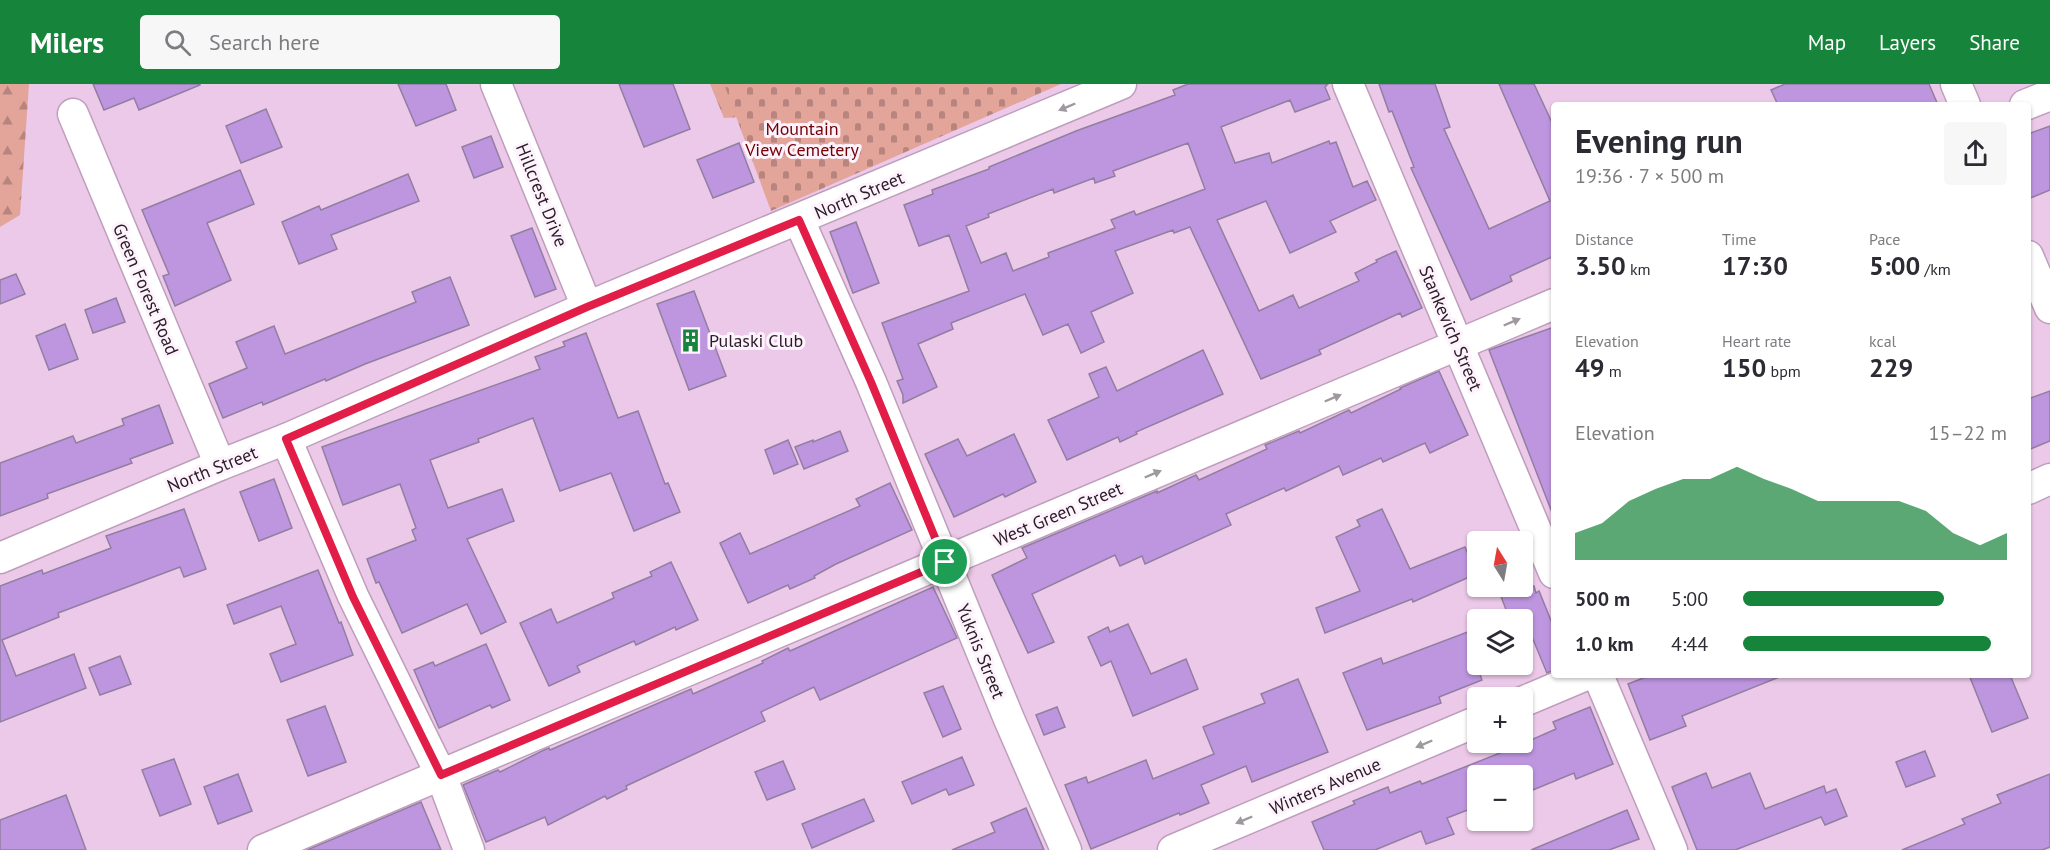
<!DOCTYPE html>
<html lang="en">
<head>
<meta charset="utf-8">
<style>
	body { margin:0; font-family:"PT Sans",sans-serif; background:#f7f7f7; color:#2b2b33; height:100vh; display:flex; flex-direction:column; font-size:22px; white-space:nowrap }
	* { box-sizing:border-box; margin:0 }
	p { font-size:20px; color:#7c7c81 }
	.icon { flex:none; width:33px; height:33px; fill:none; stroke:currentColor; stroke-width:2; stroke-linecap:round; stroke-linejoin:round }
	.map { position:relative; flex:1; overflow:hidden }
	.side { position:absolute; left:1551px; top:18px; width:480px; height:576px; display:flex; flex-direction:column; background:#fff; border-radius:6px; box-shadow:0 2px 4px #0004 }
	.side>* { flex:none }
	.needle { width:39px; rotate:349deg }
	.buttons { position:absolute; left:1467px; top:447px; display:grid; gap:12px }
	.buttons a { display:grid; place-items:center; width:66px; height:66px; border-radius:6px; background:#fff; box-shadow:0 2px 4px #0004; font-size:30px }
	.pin { position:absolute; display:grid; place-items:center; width:51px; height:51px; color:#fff; margin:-26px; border:3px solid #fff; border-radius:50%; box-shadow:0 2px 6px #0007 }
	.round { display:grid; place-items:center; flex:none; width:63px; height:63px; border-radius:6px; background:#f7f7f7 }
	.head { display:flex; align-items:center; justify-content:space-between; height:102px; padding:0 24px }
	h1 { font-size:33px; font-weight:700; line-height:45px }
	.metrics { display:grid; grid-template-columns:repeat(3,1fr); gap:9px; height:102px; padding:6px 24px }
	.metrics div { display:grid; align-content:center }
	.metrics b { font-size:26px; font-weight:700 }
	.metrics small { font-size:16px; font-weight:400 }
	.metrics p { font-size:16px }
	.chart { height:168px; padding:12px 24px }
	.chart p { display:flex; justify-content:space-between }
	.chart svg { width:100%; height:108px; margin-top:6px; fill:#17843b; opacity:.7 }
	ul { padding:0 24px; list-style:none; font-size:20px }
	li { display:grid; grid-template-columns:96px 72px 1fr; align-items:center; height:45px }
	li i { height:15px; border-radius:8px; background:#17843b }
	header { display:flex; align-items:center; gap:36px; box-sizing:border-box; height:84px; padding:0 30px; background:#17843b; color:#fff }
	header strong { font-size:28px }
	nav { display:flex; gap:33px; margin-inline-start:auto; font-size:21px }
	.search { width:420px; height:54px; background:#f7f7f7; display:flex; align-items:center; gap:15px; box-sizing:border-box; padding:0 21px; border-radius:6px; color:#7c7c81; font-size:22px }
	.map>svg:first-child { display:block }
	.forest { fill:url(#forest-firs) }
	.cemetery { fill:url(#cemetery-stones) }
	.building { fill:#be96e0; stroke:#917ea1; stroke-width:1.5; fill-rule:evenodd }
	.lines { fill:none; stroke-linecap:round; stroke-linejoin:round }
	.street-casing { stroke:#bf9ebc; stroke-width:33 }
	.street { stroke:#fff; stroke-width:30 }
	.oneway { fill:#9e999e }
	.route-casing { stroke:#fff; stroke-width:12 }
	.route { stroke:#e11d48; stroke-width:8 }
	.labels { text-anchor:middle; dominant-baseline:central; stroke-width:6; stroke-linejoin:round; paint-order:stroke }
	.park-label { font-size:18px; fill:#730001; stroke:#fef3fd }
	.street-label { font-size:18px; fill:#281c27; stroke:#fef3fd }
	.poi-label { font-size:18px; fill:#281c27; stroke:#fef3fd; text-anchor:start }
</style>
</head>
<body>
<header>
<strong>Milers</strong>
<div class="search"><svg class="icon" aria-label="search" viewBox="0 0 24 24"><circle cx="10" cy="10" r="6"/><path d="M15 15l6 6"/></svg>Search here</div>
<nav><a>Map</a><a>Layers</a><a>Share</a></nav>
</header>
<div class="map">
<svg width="2050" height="766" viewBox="0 0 2050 766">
	<defs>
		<pattern id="forest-firs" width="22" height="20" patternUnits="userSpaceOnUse" patternTransform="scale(1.5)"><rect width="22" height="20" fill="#e3a49a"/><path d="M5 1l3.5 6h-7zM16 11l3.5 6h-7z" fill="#b8857e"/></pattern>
		<pattern id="cemetery-stones" width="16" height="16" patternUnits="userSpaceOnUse" patternTransform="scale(1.5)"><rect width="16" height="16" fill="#e3a49a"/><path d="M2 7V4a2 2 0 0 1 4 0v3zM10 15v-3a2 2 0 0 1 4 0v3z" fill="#b8857e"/></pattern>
	</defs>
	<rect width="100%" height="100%" fill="#ecc9e9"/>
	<!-- forest -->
	<g class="forest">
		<polygon points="0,0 29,0 20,131 0,143"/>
		<polygon points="710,0 746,0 759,32 724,34"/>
	</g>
	<!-- cemetery -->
	<polygon class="cemetery" points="724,0 1061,0 771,127"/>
	<!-- building -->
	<g class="building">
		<polygon points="93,0 200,0 200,1 139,26 134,14 104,26"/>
		<polygon points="398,0 446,0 456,26 416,42"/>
		<polygon points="619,0 673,0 690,45 644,63"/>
		<path d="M1188,0H1328L1325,3L1330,15L1295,28L1290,16L1221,43L1235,79L1269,69L1272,79L1329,57L1330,60L1336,58L1353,103L1367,97L1376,116L1330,137L1336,148L1290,169L1266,117L1217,136L1259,227L1293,211L1299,224L1359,197L1355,189L1377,178L1376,176L1396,167L1422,224L1402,233L1400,229L1319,266L1321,270L1261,295L1190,143L1174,149L1173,146L1115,167L1133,209L1091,228L1104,258L1081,269L1068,240L1043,251L1025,210L951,239L953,245L918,260L937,303L903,319V311L897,297L903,295L882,239L969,207L949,151L919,162L904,121L933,110L932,106L989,85V83L1076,47L1175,11L1173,6ZM1188,59L1205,105L1136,131L1134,127L1111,136L1115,144L1048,169L1049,173L1013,187L1006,169L981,179L966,142L989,133L988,130L1053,105L1054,109L1094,94L1095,99L1115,92L1113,87Z"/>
		<polygon points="1379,0 1435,0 1450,43 1444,45 1489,145 1550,117 1499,0 1534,0 1554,43 1554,172 1510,192 1512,197 1471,216 1411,84 1414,83 1392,27 1389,28"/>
		<polygon points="1785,0 1929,0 1938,21 1778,21 1771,6"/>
		<polygon points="266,25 282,63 241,79 226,42"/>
		<polygon points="2050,42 2050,106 2028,115 2028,50"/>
		<polygon points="491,52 503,83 474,94 462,63"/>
		<polygon points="739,59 754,98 713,114 697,76"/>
		<polygon points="240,86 254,120 207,139 231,196 175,222 163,192 169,190 142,126"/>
		<polygon points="408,90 419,117 331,151 337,165 299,180 282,138 319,122 321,126"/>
		<polygon points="856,138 879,199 853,209 830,148"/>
		<polygon points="532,144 556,205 535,213 511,152"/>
		<polygon points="16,190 25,210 0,220 0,196"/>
		<polygon points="450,193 469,241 365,280 326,297 325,295 263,321 262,318 223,334 209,300 247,284 236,258 274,242 285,270 416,218 412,208"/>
		<polygon points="694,207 726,292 689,306 657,220"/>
		<polygon points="116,214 125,238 93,249 85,226"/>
		<polygon points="65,240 78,275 49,286 36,252"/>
		<polygon points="1554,243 1554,430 1553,431 1489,266"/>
		<polygon points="586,249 618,334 638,327 665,400 668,399 680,428 634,447 611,389 560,407 533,334 478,355 479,358 430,376 448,424 502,405 514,437 467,455 506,538 481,550 467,520 402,549 379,498 376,499 367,475 416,456 412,446 416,444 400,400 343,421 322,363 540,285 535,273 565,262 563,258"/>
		<polygon points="1203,266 1223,310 1136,348 1137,350 1120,358 1118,353 1067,376 1048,336 1099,313 1089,290 1106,283 1117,307"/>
		<polygon points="1439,287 1468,351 1430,369 1425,359 1383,378 1381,374 1343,391 1339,382 1286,407 1284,404 1226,430 1231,441 1145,480 1142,472 1120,482 1115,471 1032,510 1054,558 1028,569 992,491 1027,474 1022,464 1157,407 1157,409 1196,391 1199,396 1267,365 1265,361 1299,347 1300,349 1349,326 1351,329 1401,305 1400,304"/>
		<polygon points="2050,307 2050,357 2028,366 2028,315"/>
		<polygon points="159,321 173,359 130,375 132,379 47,410 48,414 0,432 0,379 73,352 76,359 124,341 122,335"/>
		<polygon points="840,347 848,367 804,385 795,363 813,356 813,358"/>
		<polygon points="1014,350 1036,398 1005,413 1003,410 954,433 925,370 958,355 967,372"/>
		<polygon points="788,356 798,380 774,390 765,366"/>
		<polygon points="274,395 292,444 259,457 240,408"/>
		<polygon points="890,399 912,446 836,480 814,492 815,494 790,505 788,501 748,519 720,459 740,449 750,470 860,422 856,415"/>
		<polygon points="184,425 206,485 184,493 180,483 58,529 59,533 2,556 16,592 74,570 86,604 0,638 0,502 42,486 43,490 111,464 106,452"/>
		<polygon points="1382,425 1410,485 1465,463 1476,490 1413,518 1412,515 1325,549 1316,524 1360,507 1336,453 1360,442 1357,436"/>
		<polygon points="671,478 698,536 676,546 675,543 636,561 634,557 577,582 580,588 549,602 520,539 551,525 557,539 614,514 612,509 652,492 650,488"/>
		<polygon points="318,486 339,539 341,538 353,571 281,598 270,570 296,560 281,522 234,540 227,521"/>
		<polygon points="1497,502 1534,502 1536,509 1539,507 1554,544 1554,586 1547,589 1525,536 1510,536"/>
		<polygon points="933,503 957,554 820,616 814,603 761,628 765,637 626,702 627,705 607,715 605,712 548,741 545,733 486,758 463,701 498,686 500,688 544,666 549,664 550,666 691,605 693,610 763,579 762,577 788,564 790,567"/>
		<polygon points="1128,540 1151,590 1186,575 1198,605 1133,632 1111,577 1101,582 1088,553 1108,543 1110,548"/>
		<polygon points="1478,544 1478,585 1482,596 1439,613 1441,619 1367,646 1343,589 1381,574 1383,580"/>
		<polygon points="486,560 510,616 492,624 490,621 439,644 414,586 433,578 435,582"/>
		<polygon points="120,572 131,600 100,611 89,584"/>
		<polygon points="1651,591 1782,591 1782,592 1682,632 1686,642 1650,656 1628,600"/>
		<polygon points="1969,591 2010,591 2028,634 1992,648"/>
		<polygon points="1298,595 1328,668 1252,698 1246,682 1201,701 1209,719 1180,731 1179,729 1091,765 1065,701 1086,693 1088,699 1146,676 1153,695 1214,670 1203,643 1265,619 1261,610"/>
		<polygon points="943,602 961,645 943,653 924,609"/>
		<polygon points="325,622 346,678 308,692 287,636"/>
		<polygon points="1057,623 1065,643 1044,651 1036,631"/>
		<polygon points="1590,623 1613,680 1576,695 1574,689 1533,706 1532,702 1522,706 1522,692 1478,692 1478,722 1447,734 1454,750 1426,760 1421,747 1375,766 1324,766 1312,738 1355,720 1353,717 1388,703 1390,709 1420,697 1422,700 1515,663 1556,645 1553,638"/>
		<polygon points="1925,667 1935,692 1906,703 1896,678"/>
		<polygon points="962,673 974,701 949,711 946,705 912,720 902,698"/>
		<polygon points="174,675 191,720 160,732 142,686"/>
		<polygon points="783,677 795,705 767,716 755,688"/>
		<polygon points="1706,689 1712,704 1750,689 1765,725 1824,702 1826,709 1836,705 1847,732 1825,741 1821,733 1735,766 1697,766 1672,703"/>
		<polygon points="238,690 252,727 218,740 204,703"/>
		<polygon points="2050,690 2050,763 2042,766 1902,766 1965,740 1962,735 2001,719 1997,711"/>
		<polygon points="66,711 86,766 0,766 0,736"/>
		<polygon points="864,715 874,737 812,764 802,740"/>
		<polygon points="421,718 441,766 307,766"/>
		<polygon points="1026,724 1044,766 952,766 995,748 991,739"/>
		<polygon points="1627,726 1639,755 1609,766 1531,766"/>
	</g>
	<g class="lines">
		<defs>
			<g id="street">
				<polyline points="496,0 587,223"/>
				<polyline points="1348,0 1554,489"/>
				<polyline points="1956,0 1965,21"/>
				<polyline points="2025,21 2050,11"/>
				<polyline points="73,30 220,381"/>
				<polyline points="799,136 871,298 1009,635 1066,766"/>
				<polyline points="2028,172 2050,224"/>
				<polyline points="286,355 353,512 441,691 469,766"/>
				<polyline points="2028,405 2050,395"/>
				<polyline points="0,474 220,381 286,355 587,223 1121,0"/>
				<polyline points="1598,591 1672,766"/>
				<polyline points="1522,618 1586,591"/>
				<polyline points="263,766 1554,220"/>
				<polyline points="1173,766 1478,637"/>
			</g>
		</defs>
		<!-- street casing -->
		<use href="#street" class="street-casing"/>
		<!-- street -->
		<use href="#street" class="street"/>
	</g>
	<!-- one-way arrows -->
	<defs><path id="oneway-solid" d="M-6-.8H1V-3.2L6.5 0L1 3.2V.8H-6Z" transform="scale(1.5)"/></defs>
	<g class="oneway">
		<use href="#oneway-solid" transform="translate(1067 23) rotate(157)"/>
		<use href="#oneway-solid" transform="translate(1512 238) rotate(-23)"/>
		<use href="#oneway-solid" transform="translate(1333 314) rotate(-23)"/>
		<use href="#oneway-solid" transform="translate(1153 390) rotate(-23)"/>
		<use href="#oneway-solid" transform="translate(1424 660) rotate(157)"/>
		<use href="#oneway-solid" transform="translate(1244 736) rotate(157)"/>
	</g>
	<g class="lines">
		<defs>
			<polygon id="route" points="799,136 871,298 945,478 441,691 353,513 286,355 587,223"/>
		</defs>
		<!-- route casing -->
		<use href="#route" class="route-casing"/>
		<!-- route -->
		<use href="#route" class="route"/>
	</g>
	<!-- icons -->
	<defs>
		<symbol id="building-bare" viewBox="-9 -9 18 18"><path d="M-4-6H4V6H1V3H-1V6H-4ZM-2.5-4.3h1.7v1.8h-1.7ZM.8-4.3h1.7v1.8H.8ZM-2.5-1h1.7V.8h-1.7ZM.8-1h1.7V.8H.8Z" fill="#17843b" stroke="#fef3fd" stroke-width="2.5" paint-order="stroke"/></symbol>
	</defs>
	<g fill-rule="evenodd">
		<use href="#building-bare" x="674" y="240" width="33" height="33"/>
	</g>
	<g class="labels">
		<!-- park labels -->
		<g class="park-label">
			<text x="802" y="44">Mountain<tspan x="802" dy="21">View Cemetery</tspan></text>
		</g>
		<!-- street labels -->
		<g class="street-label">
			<text transform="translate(542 111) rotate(68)">Hillcrest Drive</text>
			<text transform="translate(859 111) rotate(-23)">North Street</text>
			<text transform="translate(146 205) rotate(67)">Green Forest Road</text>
			<text transform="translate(1451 244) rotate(67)">Stankevich Street</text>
			<text transform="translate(212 385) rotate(-22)">North Street</text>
			<text transform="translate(1058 430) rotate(-23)">West Green Street</text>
			<text transform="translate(981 567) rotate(68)">Yuknis Street</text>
			<text transform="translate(1325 702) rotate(-23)">Winters Avenue</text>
		</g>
		<!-- poi labels -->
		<g class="poi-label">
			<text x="709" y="256">Pulaski Club</text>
		</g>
	</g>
</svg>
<div class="buttons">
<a><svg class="needle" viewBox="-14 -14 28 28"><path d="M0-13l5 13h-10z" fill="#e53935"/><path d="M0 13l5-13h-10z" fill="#7c7c81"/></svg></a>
<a><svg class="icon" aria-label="layers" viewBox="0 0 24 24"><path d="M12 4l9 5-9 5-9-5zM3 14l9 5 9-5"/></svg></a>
<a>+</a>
<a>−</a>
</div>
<div class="pin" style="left:945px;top:478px;background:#1e9e55"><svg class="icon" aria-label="arrive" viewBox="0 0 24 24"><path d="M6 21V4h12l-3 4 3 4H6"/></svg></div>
<section class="side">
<div class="head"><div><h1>Evening run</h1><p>19:36 · 7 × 500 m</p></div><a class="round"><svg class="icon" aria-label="share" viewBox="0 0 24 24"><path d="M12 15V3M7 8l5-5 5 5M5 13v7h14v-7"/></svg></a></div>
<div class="metrics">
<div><p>Distance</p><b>3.50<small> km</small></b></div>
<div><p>Time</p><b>17:30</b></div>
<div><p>Pace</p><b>5:00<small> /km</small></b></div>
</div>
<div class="metrics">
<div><p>Elevation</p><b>49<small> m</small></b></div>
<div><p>Heart rate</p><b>150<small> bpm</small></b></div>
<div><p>kcal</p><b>229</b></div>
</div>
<div class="chart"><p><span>Elevation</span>15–22 m</p>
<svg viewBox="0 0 160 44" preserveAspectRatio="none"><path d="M0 44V33L10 29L20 20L30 15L40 11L50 11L60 6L70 11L80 15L90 20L100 20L110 20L120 20L130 24L140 33L150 38L160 33V44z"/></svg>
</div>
<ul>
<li><b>500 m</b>5:00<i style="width:76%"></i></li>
<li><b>1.0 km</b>4:44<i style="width:94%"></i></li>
</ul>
</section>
</div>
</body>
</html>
